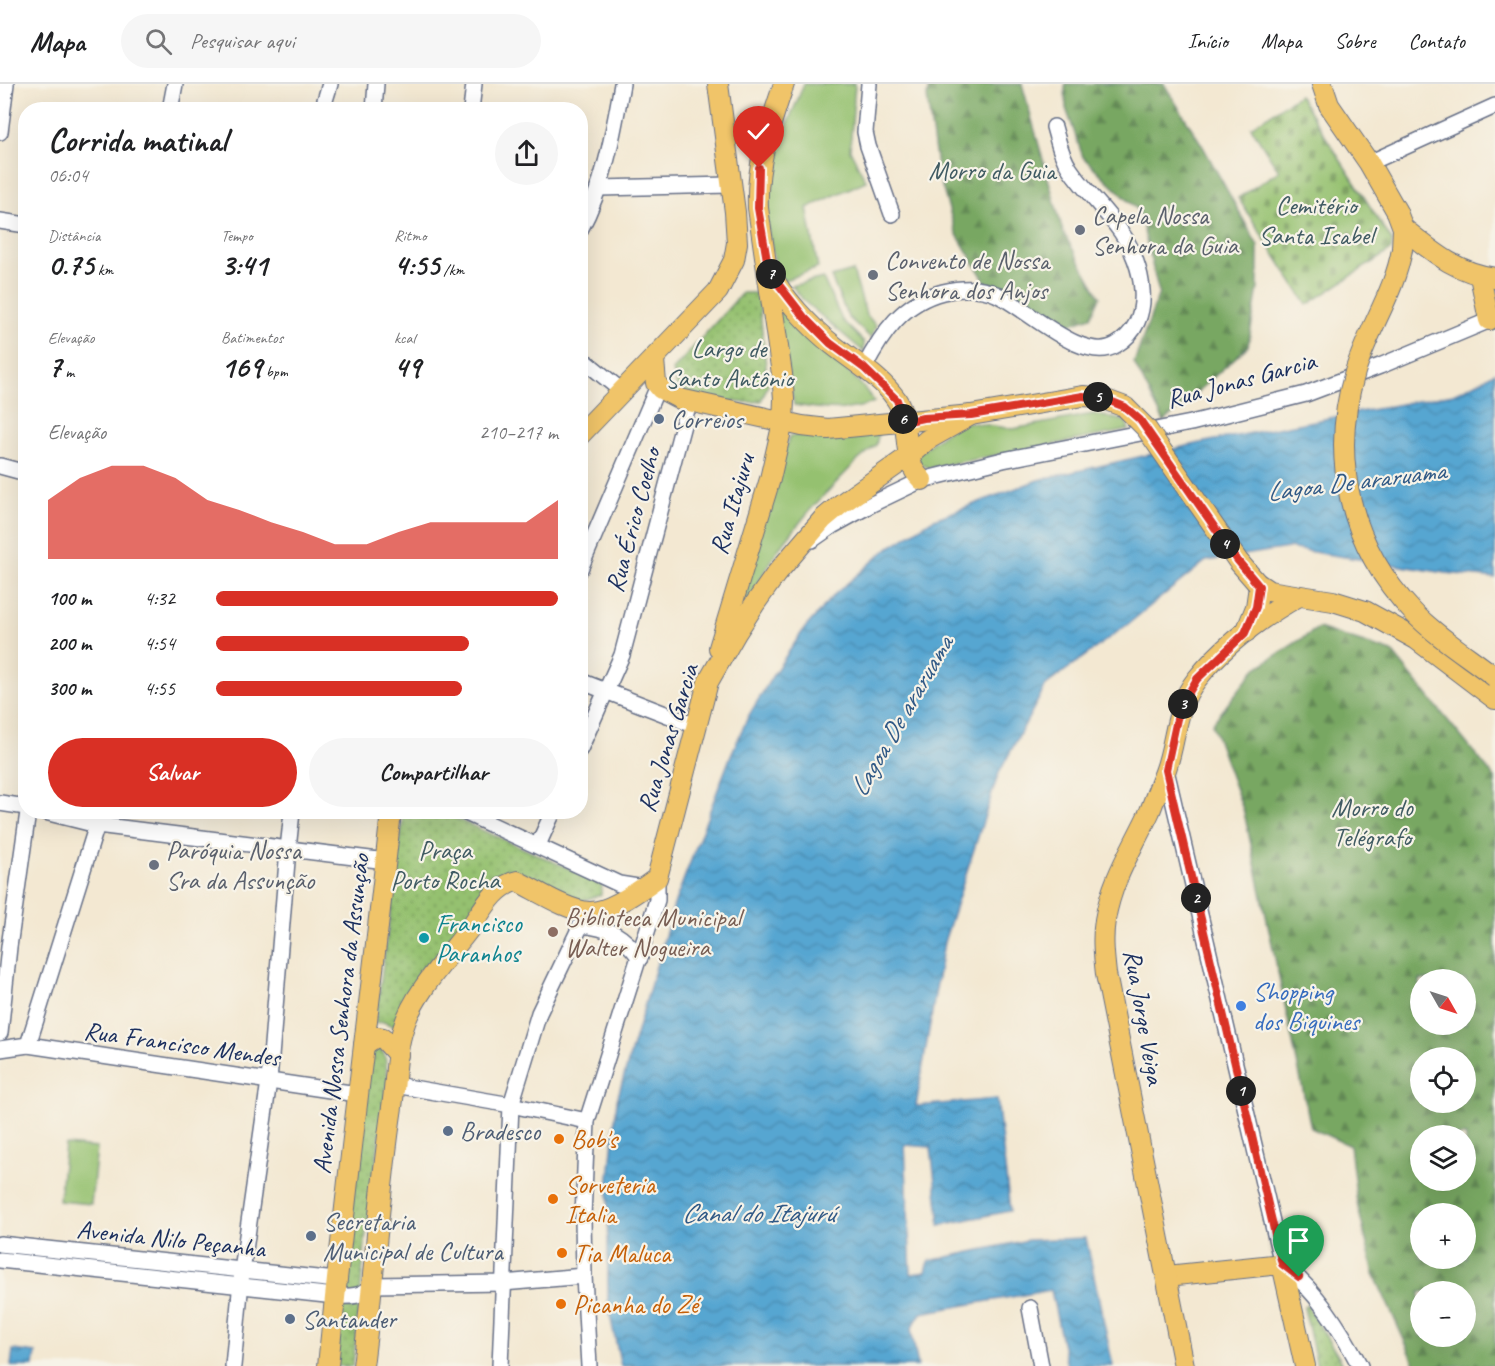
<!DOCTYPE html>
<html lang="pt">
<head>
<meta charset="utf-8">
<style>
	body { margin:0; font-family:Caveat,sans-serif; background:#f6f6f6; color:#202124; height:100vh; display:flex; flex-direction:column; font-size:22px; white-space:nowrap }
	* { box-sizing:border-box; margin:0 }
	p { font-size:20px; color:#757577 }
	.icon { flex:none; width:33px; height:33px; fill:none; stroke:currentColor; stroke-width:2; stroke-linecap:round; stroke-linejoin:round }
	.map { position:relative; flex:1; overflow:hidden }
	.side { position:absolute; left:18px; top:18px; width:570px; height:717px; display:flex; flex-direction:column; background:#fff; border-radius:24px; box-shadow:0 6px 24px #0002 }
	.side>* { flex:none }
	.needle { width:39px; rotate:129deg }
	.fabs { position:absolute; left:1410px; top:885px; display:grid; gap:12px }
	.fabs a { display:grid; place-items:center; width:66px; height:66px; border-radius:50%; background:#fff; box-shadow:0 6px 24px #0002; font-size:30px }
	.pin { position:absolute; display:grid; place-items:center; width:51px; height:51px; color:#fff; margin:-62px -26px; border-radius:50% 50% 50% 0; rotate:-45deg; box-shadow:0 0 6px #0007 }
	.pin .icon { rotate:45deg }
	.km { position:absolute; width:30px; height:30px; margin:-15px; border-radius:50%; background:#222; color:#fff; font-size:16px; line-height:30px; text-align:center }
	.round { display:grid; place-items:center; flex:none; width:63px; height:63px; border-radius:32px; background:#f6f6f6 }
	.overview { display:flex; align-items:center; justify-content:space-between; height:102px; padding:0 30px }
	h1 { font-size:33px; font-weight:700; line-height:45px }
	.figures { display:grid; grid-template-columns:repeat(3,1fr); gap:9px; height:102px; padding:6px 30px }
	.figures div { display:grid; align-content:center }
	.figures b { font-size:30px; font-weight:700 }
	.figures small { font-size:16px; font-weight:400 }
	.figures p { font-size:16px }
	.chart { height:168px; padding:12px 30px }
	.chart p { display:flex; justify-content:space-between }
	.chart svg { width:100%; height:108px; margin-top:6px; fill:#d93025; opacity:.7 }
	.primary-button { display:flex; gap:12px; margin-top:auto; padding:12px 30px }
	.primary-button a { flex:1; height:69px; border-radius:36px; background:#d93025; color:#fff; font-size:24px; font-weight:700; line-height:69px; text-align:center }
	.primary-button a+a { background:#f6f6f6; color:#202124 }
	ul { padding:0 30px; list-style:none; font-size:20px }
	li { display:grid; grid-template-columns:96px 72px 1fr; align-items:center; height:45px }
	li i { height:15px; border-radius:8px; background:#d93025 }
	header { display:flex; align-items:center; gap:36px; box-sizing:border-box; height:84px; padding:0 30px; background:#fff; border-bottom:2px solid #e0e0e0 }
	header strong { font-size:28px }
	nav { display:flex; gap:33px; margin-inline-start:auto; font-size:21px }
	.search { width:420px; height:54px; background:#f6f6f6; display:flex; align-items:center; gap:15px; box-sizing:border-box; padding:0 21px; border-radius:33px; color:#757577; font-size:22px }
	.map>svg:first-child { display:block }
	.green { fill:#95c16f; stroke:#587866; stroke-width:1.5 }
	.forest { fill:url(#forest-firs); stroke:#4a6b60; stroke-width:1.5; fill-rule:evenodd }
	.cemetery { fill:url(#cemetery-stones); stroke:#587866; stroke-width:1.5 }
	.park { fill:url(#park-dots); stroke:#587866; stroke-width:1.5 }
	.water { fill:url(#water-waves); stroke:#396a98; stroke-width:1.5 }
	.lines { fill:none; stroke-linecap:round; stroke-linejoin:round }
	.minor-casing { stroke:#677087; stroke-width:18 }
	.major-casing { stroke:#677087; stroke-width:22 }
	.minor { stroke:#fff; stroke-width:15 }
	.major { stroke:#f0c469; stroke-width:20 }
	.major-bridge-casing { stroke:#677087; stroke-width:22; stroke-linecap:butt }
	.major-bridge { stroke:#f0c469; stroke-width:20 }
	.route-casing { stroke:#fff; stroke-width:12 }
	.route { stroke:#d93025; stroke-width:8 }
	.worship-dot { fill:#6b7280; stroke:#f7f3e8; stroke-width:2 }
	.service-dot { fill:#5c6f8a; stroke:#f7f3e8; stroke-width:2 }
	.education-dot { fill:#8d6e63; stroke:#f7f3e8; stroke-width:2 }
	.culture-dot { fill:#0f9aa8; stroke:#f7f3e8; stroke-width:2 }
	.shop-dot { fill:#3f7fe0; stroke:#f7f3e8; stroke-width:2 }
	.food-dot { fill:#e8710a; stroke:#f7f3e8; stroke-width:2 }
	.labels { text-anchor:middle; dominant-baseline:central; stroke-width:4.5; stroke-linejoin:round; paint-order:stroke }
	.park-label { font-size:26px; fill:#405b63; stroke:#f7f3e8 }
	.worship-label { font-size:26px; fill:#5b616d; stroke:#f7f3e8; text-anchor:start }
	.street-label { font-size:26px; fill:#1b2f5e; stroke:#f7f3e8 }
	.service-label { font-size:26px; fill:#4e5e75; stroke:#f7f3e8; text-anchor:start }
	.education-label { font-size:26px; fill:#785e54; stroke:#f7f3e8; text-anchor:start }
	.culture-label { font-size:26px; fill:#0d838f; stroke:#f7f3e8; text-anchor:start }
	.shop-label { font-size:26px; fill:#366cbe; stroke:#f7f3e8; text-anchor:start }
	.food-label { font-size:26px; fill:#c56008; stroke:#f7f3e8; text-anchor:start }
	.water-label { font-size:27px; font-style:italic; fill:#305986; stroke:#f7f3e8 }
</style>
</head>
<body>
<header>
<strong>Mapa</strong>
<div class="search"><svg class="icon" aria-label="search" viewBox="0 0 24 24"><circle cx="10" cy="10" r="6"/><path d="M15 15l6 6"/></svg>Pesquisar aqui</div>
<nav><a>Início</a><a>Mapa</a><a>Sobre</a><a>Contato</a></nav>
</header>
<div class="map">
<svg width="1495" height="1282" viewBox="0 0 1495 1282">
	<defs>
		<pattern id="forest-firs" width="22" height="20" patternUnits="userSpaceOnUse" patternTransform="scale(1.5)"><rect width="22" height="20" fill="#78a762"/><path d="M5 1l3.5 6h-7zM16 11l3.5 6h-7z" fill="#628854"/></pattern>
		<pattern id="cemetery-stones" width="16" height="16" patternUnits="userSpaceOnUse" patternTransform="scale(1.5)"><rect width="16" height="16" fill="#95c16f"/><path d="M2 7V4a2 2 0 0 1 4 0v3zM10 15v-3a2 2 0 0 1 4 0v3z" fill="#799d5e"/></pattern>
		<pattern id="park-dots" width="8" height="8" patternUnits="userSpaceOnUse" patternTransform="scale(1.5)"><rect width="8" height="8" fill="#95c16f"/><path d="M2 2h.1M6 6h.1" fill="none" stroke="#799d5e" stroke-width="1.8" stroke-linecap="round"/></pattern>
		<pattern id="water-waves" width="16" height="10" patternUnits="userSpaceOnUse" patternTransform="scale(1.5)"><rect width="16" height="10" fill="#57a6d1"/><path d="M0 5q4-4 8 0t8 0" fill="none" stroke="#4788ad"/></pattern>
	</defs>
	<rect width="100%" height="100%" fill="#f7f3e8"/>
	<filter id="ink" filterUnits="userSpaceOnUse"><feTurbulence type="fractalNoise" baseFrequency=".0167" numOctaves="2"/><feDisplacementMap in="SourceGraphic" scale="12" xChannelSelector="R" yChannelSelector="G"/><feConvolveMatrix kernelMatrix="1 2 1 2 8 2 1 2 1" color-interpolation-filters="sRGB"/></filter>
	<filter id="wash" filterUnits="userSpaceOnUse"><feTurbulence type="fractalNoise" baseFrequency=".008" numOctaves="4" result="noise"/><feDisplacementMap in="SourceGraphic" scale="24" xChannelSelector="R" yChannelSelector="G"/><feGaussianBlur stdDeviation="1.35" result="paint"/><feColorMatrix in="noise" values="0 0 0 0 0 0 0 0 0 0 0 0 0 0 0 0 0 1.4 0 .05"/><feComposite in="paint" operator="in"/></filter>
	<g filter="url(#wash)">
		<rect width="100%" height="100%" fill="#f3e8d2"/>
		<!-- green -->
		<g class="green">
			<polygon points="804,0 855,0 850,66 866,97 807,124 818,184 779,198 763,124 782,53"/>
			<polygon points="853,187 866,230 876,242 871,254 848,233 831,193"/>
			<polygon points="823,194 842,236 864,258 864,268 805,218 792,202"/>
			<path d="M775,219C784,229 793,241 804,250C828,272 857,290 874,318C849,330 821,325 794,321Z"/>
			<polygon points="1093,330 1126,337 1129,346 929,384 919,380 916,371 961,337 1013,345"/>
			<polygon points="880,343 876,361 855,379 810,426 777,467 742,528 739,499 790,352"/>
			<polygon points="65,1061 97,1064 91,1120 59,1117"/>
		</g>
		<!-- forest -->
		<g class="forest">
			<polygon points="929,0 1022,0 1063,148 1100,213 1091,233 1068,241 986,199 956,149 938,89 927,13"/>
			<polygon points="1065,0 1164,0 1202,61 1258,162 1258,204 1248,262 1164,338 1134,279 1159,209 1139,127 1083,73 1066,24"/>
			<path d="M1318,544L1392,568L1495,694V1282H1416L1374,1190L1357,1119L1350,1062L1311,1044L1244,728L1212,640L1255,585ZM1420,896H1466V940H1420ZM1420,974H1466V1018H1420ZM1420,1052H1466V1096H1420ZM1420,1130H1466V1174H1420ZM1420,1208H1466V1252H1420Z"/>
		</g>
		<!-- cemetery -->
		<polygon class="cemetery" points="1299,11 1392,157 1391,166 1307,221 1238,114 1279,87 1251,43"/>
		<!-- park -->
		<g class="park">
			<path d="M742,209H758L768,301L761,317C739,321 697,316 677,303L673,286Z"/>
			<polygon points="404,728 441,728 586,792 602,801 601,811 581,817 523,794 498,795 487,804 403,923 395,943 384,938 375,939"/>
			<polygon points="379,961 385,972 388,994 366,1149 353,1282 335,1282 368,964"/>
			<polygon points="1307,1221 1344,1282 1317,1282 1304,1223"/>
		</g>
		<!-- water -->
		<g class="water">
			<polygon points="1495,288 1495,494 1446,489 1288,464 1206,477 1128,540 1046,601 998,691 944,858 916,1022 997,1015 1010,1127 940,1141 931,1063 905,1061 911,1190 926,1188 929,1177 1028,1156 1086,1154 1113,1282 1067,1282 1051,1206 921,1229 911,1245 918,1282 621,1282 608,1222 608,1104 617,1016 674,821 731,671 748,633 773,591 805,544 836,509 864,485 887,465 932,436 1038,396 1200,359 1453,310 1483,296"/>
			<polygon points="13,1266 36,1269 34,1282 11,1282"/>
		</g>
	</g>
	<g filter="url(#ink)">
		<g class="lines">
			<defs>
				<g id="minor">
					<polyline points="869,0 865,48 868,62 892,130"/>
					<polyline points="170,26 175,0"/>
					<polyline points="322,26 330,0"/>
					<polyline points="374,26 376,0"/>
					<polyline points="471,26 474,0"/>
					<polyline points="0,48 6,0"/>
					<polyline points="1369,79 1495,22"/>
					<polyline points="599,104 730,101"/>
					<polyline points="0,137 26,141"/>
					<path d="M580,146C605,100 613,50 622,0"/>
					<polyline points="580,273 623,308"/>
					<path d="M864,284C882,249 903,218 943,208C960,204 979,203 996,210C1027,224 1083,281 1116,261C1157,237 1143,180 1121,148C1106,126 1085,107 1070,85C1061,72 1058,57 1054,43"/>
					<polyline points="0,382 26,389"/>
					<polyline points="812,456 832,442 872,420 922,396 1003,376 1191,339 1306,310 1380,282 1495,234"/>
					<polyline points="580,485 658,302"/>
					<polyline points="580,597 696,642"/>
					<polyline points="580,665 622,571 689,318"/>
					<path d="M1166,686L1282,1180C1316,1206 1340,1244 1360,1282"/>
					<polyline points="0,719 26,723"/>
					<polyline points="45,728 97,741 386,777"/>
					<polyline points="464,728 619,800 644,804"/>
					<polyline points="538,761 553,728"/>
					<polyline points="0,949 9,863 28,728"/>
					<polyline points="28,961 101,728"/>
					<polyline points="0,965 28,961 357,1010"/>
					<polyline points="395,1001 511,1021 587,1037"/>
					<polyline points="0,1160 336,1196"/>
					<path d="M0,1176L335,1212C351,1213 361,1213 373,1201L503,1199L584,1192"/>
					<polyline points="1030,1224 1041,1282"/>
					<polyline points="233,1282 242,1187 269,997 288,765 292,728"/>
					<path d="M500,1282L511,1021L539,929L581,841C610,844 623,851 640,874"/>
					<polyline points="589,1282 584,1192 583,1133 587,1037 657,816 657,794"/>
				</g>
				<g id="major">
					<polyline points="1322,0 1329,21 1369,79 1397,128 1403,144 1402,165"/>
					<path d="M1403,144C1433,168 1455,188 1495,194"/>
					<path d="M770,188C782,213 811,244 833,261C854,278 881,293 896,315C913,340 899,375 922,396"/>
					<polyline points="1480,192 1489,236"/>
					<polyline points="654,276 656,299 661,305 680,315 802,342 828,345 971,331 1083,312 1098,313 1125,323"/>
					<polyline points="580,351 718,207 734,176 737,159 735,128 718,0"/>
					<polyline points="1257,499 1269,507 1333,517 1365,527 1416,555 1495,615"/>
					<polyline points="1246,548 1256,523 1259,502"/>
					<path d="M719,564L770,395L783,338L784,315L782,290L758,124C756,80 770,41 784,0"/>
					<polyline points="364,961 376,953 383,954 398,971"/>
					<polyline points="1167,1192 1282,1180 1305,1282"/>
					<path d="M328,1282C346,1097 371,913 391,728"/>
					<path d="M363,1282C374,1196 379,1109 392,1023C396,997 395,968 404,942C414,909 449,872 470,844C482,827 495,801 517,797C536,806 569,828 590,828C610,828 642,805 657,794L708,598L736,549L754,521L776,490L823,435L841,420L909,372L927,356L971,331"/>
					<path d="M1184,1282L1106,890C1104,872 1102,854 1105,836C1112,794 1133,764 1150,727C1155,714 1160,701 1165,688C1177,656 1174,624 1197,595C1224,561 1262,533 1299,512"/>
				</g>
			</defs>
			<!-- minor casing -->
			<use href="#minor" class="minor-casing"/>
			<!-- major casing -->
			<use href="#major" class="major-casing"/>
			<!-- minor -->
			<use href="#minor" class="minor"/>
			<!-- major -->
			<use href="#major" class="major"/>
			<defs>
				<g id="major-bridge">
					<path d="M1402,165C1395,208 1368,245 1355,288C1329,375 1350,462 1413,528C1437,553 1468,572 1495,593"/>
					<polyline points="1125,323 1146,344 1238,477 1257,499"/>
				</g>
			</defs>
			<!-- major-bridge casing -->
			<use href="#major-bridge" class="major-bridge-casing"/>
			<!-- major-bridge -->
			<use href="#major-bridge" class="major-bridge"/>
		</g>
	</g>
	<g class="lines" filter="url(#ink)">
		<defs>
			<polyline id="route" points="759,84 758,124 768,182 772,192 804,233 830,259 864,284 897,316 904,338 923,334 971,331 1083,312 1110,317 1125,323 1140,336 1238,477 1259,502 1256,523 1245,549 1197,595 1182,620 1177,635 1166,686 1282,1180 1299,1193"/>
		</defs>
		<!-- route casing -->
		<use href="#route" class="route-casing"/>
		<!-- route -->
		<use href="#route" class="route"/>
	</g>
	<!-- markers -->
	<g class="worship-dot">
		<circle cx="1080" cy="146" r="6"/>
		<circle cx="873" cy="191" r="6"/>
		<circle cx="154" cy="781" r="6"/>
	</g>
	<g class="service-dot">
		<circle cx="659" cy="335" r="6"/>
		<circle cx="448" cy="1047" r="6"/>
		<circle cx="311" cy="1152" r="6"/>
		<circle cx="290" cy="1235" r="6"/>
	</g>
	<circle class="education-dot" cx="553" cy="848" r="6"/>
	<circle class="culture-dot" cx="424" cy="854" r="6"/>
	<circle class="shop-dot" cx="1241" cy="922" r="6"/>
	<g class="food-dot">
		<circle cx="559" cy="1055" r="6"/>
		<circle cx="553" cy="1115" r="6"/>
		<circle cx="562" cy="1169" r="6"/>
		<circle cx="561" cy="1220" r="6"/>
	</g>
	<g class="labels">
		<!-- park labels -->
		<g class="park-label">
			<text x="992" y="86">Morro da Guia</text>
			<text x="1316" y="121">Cemitério<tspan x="1316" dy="30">Santa Isabel</tspan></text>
			<text x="729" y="264">Largo de<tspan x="729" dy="30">Santo Antônio</tspan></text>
			<text x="1372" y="723">Morro do<tspan x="1372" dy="30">Telégrafo</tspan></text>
			<text x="445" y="766">Praça<tspan x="445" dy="30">Porto Rocha</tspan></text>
		</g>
		<!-- worship labels -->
		<g class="worship-label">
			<text x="1092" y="131">Capela Nossa<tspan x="1092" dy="30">Senhora da Guia</tspan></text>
			<text x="885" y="176">Convento de Nossa<tspan x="885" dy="30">Senhora dos Anjos</tspan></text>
			<text x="166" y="766">Paróquia Nossa<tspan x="166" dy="30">Sra da Assunção</tspan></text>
		</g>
		<!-- street labels -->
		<g class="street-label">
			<text transform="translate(1241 296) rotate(-15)">Rua Jonas Garcia</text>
			<text transform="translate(732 420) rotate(-74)">Rua Itajuru</text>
			<text transform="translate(633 436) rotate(-75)">Rua Érico Coelho</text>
			<text transform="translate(668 654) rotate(-73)">Rua Jonas Garcia</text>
			<text transform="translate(341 930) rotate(-83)">Avenida Nossa Senhora da Assunção</text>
			<text transform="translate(1144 933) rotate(80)">Rua Jorge Veiga</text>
			<text transform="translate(182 960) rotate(8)">Rua Francisco Mendes</text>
			<text transform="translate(171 1155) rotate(6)">Avenida Nilo Peçanha</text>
		</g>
		<!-- service labels -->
		<g class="service-label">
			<text x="671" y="335">Correios</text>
			<text x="460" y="1047">Bradesco</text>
			<text x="323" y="1137">Secretaria<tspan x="323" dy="30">Municipal de Cultura</tspan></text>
			<text x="302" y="1235">Santander</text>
		</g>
		<!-- education labels -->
		<g class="education-label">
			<text x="565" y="833">Biblioteca Municipal<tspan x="565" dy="30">Walter Nogueira</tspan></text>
		</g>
		<!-- culture labels -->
		<g class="culture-label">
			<text x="436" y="839">Francisco<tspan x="436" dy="30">Paranhos</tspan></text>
		</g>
		<!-- shop labels -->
		<g class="shop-label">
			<text x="1253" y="907">Shopping<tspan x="1253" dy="30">dos Biquines</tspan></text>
		</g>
		<!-- food labels -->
		<g class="food-label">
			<text x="571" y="1055">Bob's</text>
			<text x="565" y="1100">Sorveteria<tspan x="565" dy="30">Italia</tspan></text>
			<text x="574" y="1169">Tia Maluca</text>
			<text x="573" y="1220">Picanha do Zé</text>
		</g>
		<!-- water labels -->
		<g class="water-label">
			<text transform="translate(1356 397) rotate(-7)">Lagoa De araruama</text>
			<text transform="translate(901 632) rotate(-60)">Lagoa De araruama</text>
			<text x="758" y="1129">Canal do Itajurú</text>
		</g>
	</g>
</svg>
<div class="fabs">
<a><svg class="needle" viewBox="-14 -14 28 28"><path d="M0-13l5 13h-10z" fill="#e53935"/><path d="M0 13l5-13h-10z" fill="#757577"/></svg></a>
<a><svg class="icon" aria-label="locate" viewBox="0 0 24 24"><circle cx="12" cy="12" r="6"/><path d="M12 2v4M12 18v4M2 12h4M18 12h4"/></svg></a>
<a><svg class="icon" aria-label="layers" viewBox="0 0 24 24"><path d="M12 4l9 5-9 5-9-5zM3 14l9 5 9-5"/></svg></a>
<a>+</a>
<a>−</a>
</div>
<div class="pin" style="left:1299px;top:1193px;background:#1e9e55"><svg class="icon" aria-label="arrive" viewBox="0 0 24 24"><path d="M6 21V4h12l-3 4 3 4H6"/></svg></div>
<div class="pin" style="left:759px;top:84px;background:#d93025"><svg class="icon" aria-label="check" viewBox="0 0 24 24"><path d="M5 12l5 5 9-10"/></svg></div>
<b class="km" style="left:1241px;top:1007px">1</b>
<b class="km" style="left:1196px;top:814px">2</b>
<b class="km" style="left:1183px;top:620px">3</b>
<b class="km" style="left:1225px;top:460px">4</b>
<b class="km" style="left:1098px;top:313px">5</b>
<b class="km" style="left:903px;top:335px">6</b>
<b class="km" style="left:771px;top:190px">7</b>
<section class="side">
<div class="overview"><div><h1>Corrida matinal</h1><p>06:04</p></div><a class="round"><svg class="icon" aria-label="share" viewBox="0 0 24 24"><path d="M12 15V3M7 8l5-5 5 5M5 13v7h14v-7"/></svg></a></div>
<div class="figures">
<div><p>Distância</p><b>0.75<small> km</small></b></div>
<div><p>Tempo</p><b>3:41</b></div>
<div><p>Ritmo</p><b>4:55<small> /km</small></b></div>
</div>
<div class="figures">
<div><p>Elevação</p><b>7<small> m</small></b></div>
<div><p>Batimentos</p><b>169<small> bpm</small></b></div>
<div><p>kcal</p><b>49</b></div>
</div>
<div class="chart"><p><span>Elevação</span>210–217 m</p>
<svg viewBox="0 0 160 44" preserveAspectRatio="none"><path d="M0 44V20L10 11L20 6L30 6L40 11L50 20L60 24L70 29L80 33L90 38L100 38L110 33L120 29L130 29L140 29L150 29L160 20V44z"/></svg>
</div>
<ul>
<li><b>100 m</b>4:32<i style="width:100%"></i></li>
<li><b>200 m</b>4:54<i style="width:74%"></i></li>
<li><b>300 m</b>4:55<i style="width:72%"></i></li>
</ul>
<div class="primary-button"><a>Salvar</a><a>Compartilhar</a></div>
</section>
</div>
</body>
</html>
